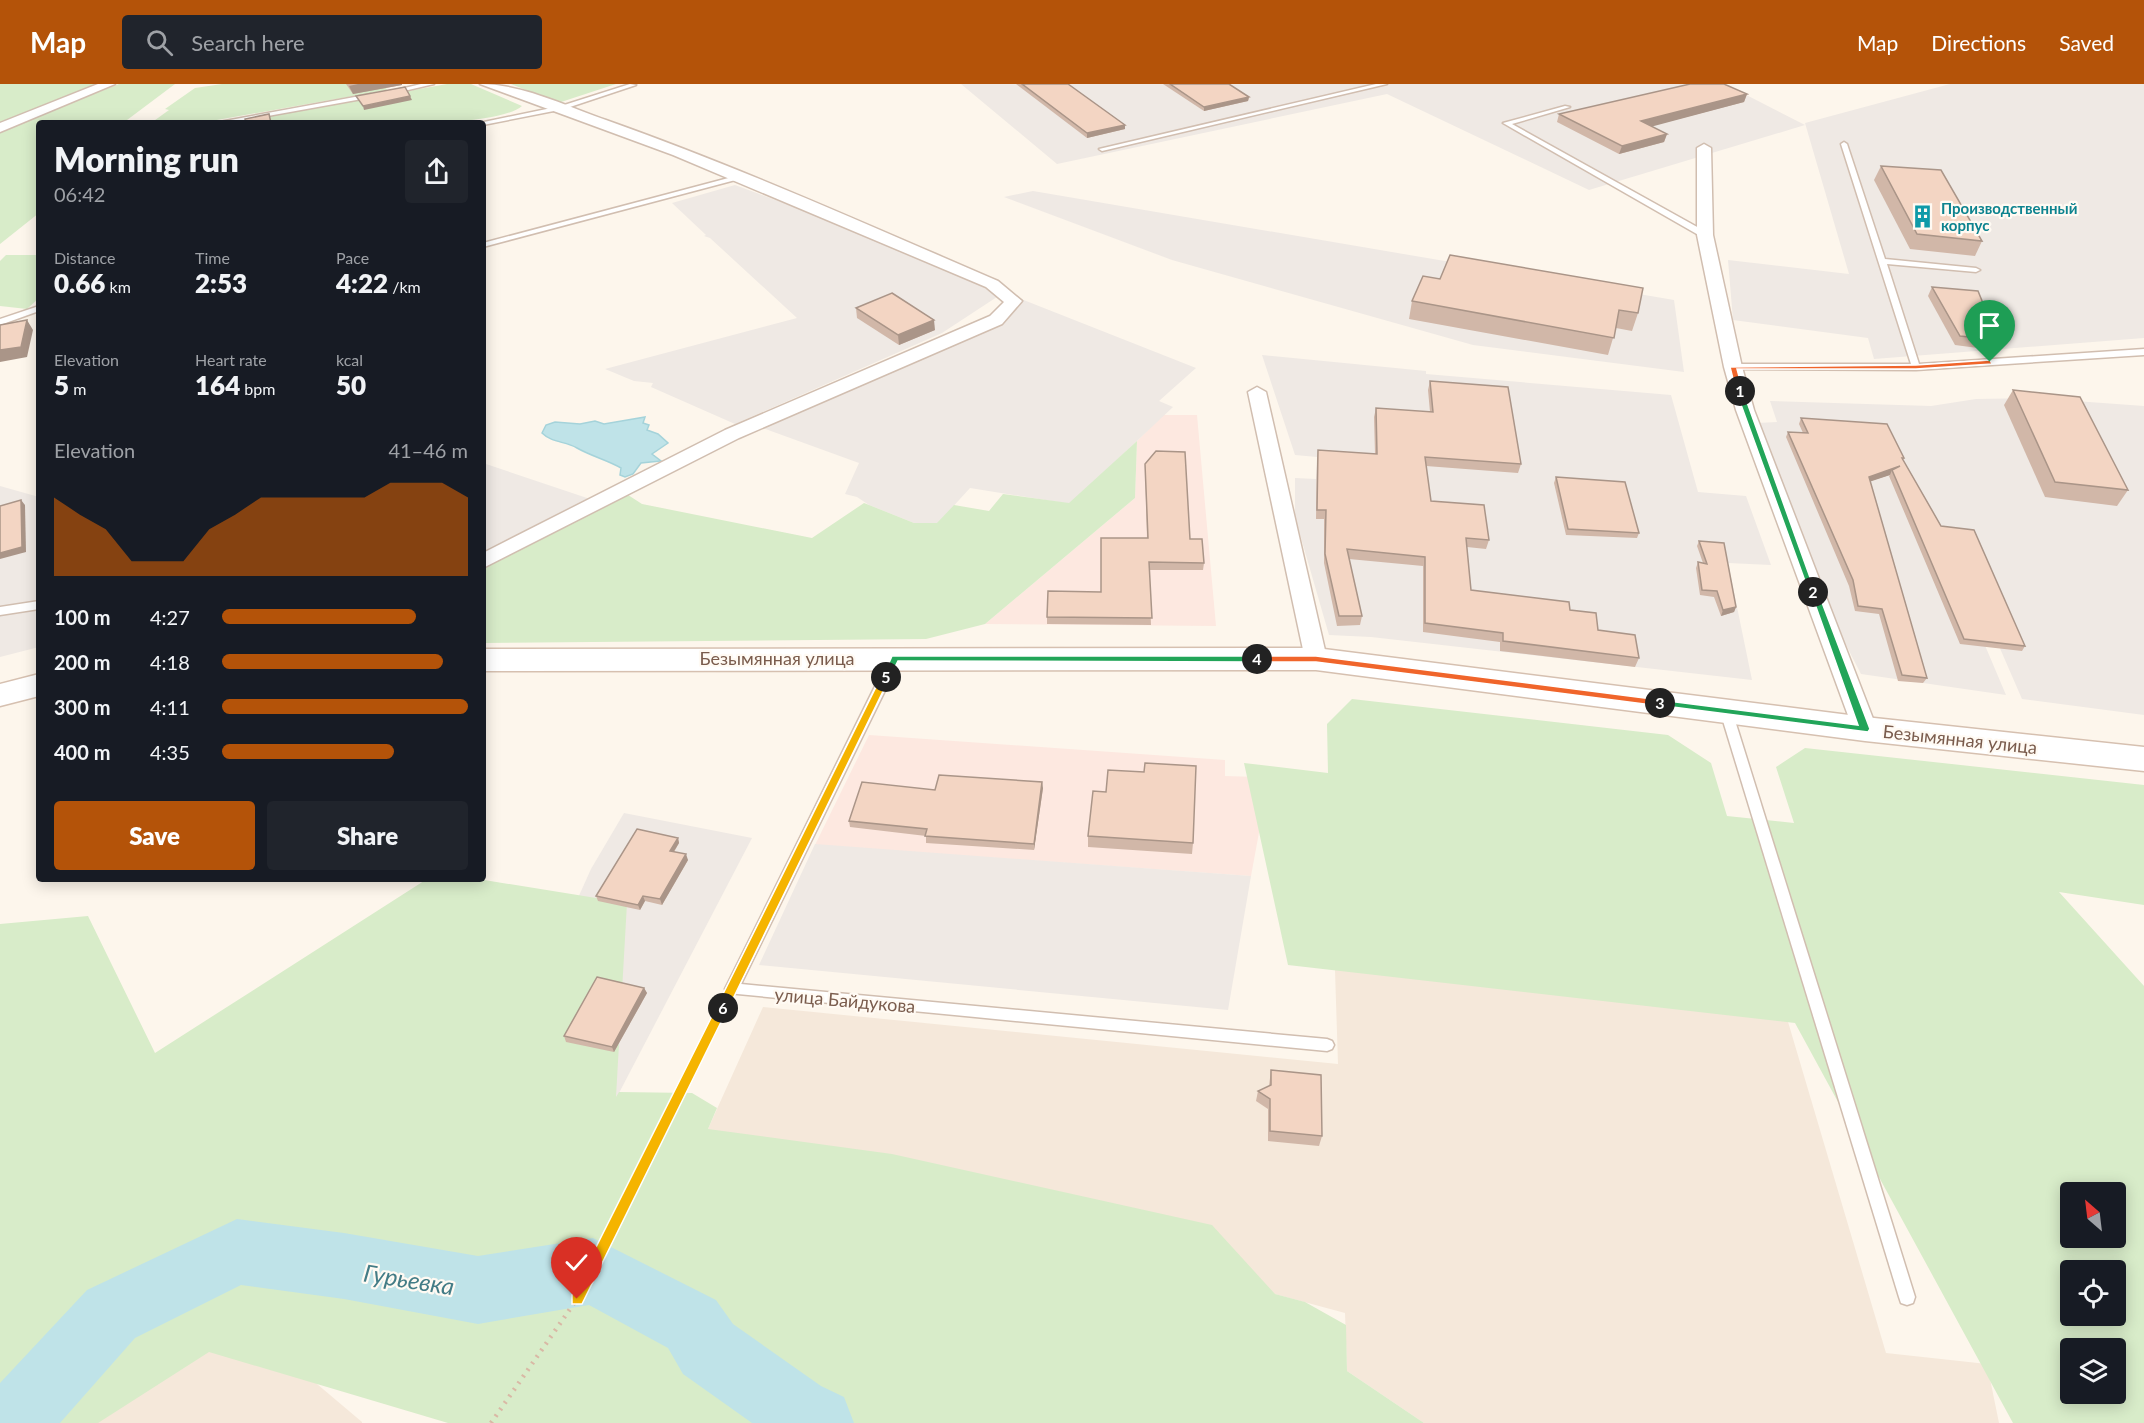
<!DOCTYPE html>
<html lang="en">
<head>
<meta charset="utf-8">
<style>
	body { margin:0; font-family:Lato,sans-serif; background:#20242c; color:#f1f3f6; height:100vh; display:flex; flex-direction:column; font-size:22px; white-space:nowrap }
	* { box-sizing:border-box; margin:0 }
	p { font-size:20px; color:#9ea1a6 }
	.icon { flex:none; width:33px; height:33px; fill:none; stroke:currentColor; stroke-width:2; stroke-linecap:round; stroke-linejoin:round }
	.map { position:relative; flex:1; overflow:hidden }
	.sheet { position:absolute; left:36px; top:36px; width:450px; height:762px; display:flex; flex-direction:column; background:#171b24; border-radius:6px; box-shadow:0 3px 15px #0003 }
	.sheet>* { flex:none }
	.needle { width:39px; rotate:332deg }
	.buttons { position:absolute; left:2060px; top:1098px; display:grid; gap:12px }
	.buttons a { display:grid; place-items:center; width:66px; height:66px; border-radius:6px; background:#171b24; box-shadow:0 3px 15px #0003; font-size:30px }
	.pin { position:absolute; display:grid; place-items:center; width:51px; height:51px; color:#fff; margin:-62px -26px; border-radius:50% 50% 50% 0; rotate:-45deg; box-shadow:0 0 6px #0007 }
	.pin .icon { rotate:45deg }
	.km { position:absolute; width:30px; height:30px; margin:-15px; border-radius:50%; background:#222; color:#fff; font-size:16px; line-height:30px; text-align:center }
	.round { display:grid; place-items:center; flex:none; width:63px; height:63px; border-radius:6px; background:#20242c }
	.head { display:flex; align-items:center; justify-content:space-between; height:102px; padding:0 18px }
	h1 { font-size:33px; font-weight:800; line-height:45px }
	.metrics { display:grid; grid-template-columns:repeat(3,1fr); gap:9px; height:102px; padding:6px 18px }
	.metrics div { display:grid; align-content:center }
	.metrics b { font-size:26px; font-weight:800 }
	.metrics small { font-size:16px; font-weight:400 }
	.metrics p { font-size:16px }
	.chart { height:168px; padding:12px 18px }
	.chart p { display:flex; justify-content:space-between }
	.chart svg { width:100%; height:108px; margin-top:6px; fill:#b45309; opacity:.7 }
	.action { display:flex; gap:12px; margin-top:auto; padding:12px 18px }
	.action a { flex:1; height:69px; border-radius:6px; background:#b45309; color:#fff; font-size:24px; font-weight:800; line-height:69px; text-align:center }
	.action a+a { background:#20242c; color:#f1f3f6 }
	ul { padding:0 18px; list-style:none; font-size:20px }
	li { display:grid; grid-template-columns:96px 72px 1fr; align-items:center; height:45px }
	li i { height:15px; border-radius:8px; background:#b45309 }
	header { display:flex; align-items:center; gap:36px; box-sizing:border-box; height:84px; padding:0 30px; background:#b45309; color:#fff }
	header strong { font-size:28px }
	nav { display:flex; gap:33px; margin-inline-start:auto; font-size:21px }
	.search { width:420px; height:54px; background:#20242c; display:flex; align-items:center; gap:15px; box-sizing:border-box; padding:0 21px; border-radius:6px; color:#9ea1a6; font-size:22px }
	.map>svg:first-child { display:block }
	.residential { fill:#f5e8da }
	.commercial { fill:#fde8e0 }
	.industrial { fill:#efe9e4 }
	.green { fill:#d8ecc9; fill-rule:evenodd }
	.water { fill:#bfe3e8; stroke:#a5d3da; stroke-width:1.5 }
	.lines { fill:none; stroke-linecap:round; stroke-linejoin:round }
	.river { fill:#bfe3e8; fill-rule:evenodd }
	.lane-casing { stroke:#d1beb0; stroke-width:3 }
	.street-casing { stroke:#d1beb0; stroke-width:3 }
	.secondary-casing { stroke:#d6c0b0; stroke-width:3 }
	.path { stroke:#d9b8a5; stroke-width:4.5; stroke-dasharray:2 6; stroke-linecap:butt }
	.lane { fill:#fff; fill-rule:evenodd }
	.street { fill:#fff; fill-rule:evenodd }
	.secondary { fill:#fff; fill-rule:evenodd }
	.wall { fill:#d1b7a8 }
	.shaded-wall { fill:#aa9588 }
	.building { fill:#f3d5c3; stroke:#aa9588; stroke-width:1.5 }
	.split-1 { fill:#f0652b; stroke:#fff; stroke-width:1.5 }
	.split-2 { fill:#22a559; stroke:#fff; stroke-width:1.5 }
	.split-3 { fill:#22a559; stroke:#fff; stroke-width:1.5 }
	.split-4 { fill:#f0652b; stroke:#fff; stroke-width:1.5 }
	.split-5 { fill:#22a559; stroke:#fff; stroke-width:1.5 }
	.split-6 { fill:#f5b400; stroke:#fff; stroke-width:1.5 }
	.split-7 { fill:#f5b400; stroke:#fff; stroke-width:1.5 }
	.labels { text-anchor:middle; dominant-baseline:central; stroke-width:4.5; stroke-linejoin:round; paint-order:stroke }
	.far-culture-label { font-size:15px; font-weight:bold; fill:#0d838f; stroke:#fffaf3; text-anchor:start }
	.street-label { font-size:18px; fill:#7a5c4d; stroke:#fffaf3 }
	.near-water-label { font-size:24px; font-style:italic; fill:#437c86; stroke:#fffaf3 }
</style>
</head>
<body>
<header>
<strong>Map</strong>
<div class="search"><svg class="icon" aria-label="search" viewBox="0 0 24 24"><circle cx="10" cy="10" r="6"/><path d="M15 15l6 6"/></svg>Search here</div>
<nav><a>Map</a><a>Directions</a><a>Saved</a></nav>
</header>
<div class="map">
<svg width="2144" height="1339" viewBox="0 0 2144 1339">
	<rect width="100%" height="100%" fill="#fdf6ec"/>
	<!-- residential -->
	<g class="residential">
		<polygon points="1330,730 1736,762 1886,1269 1987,1280 1999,1339 1424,1339 1347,1287 1345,1229 703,1056 763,923 1338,980"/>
		<polygon points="213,1212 362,1338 362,1339 68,1339"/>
	</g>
	<!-- commercial -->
	<g class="commercial">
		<polygon points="1163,331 1197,331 1216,542 985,540 1135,414 1137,357"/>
		<polygon points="869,651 1225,676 1225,692 1258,693 1265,716 1251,792 815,761"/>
	</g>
	<!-- industrial -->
	<g class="industrial">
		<polygon points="961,0 1725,0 1805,41 1589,106 1387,10 1057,80"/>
		<polygon points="1950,0 2144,0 2144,254 1874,275 1868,254 1733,236 1728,176 1849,190 1805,39"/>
		<polygon points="735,101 892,159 1003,209 942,249 735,340 651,303 653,299 634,297 605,285 797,234 710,154 704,152 706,151 672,119"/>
		<polygon points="1033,107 1674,216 1684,288 1473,261 1172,176 1004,113"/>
		<polygon points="1016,213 1196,284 1159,317 1173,323 1070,420 970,404 938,439 914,439 869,421 857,413 845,410 859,379 752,340 982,239"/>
		<polygon points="1262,271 1426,287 1426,290 1671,311 1698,408 1746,412 1771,481 1728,479 1752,596 1371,553 1329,551 1295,433 1295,394 1316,395 1317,373 1295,371"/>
		<polygon points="2034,314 2144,322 2144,631 2022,615 1972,500 1959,500 2006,611 1861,590 1831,532 1757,339 1777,338 1770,317 1931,322 1976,315"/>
		<polygon points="483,379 593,416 483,474"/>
		<polygon points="0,402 39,413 39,563 0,573"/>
		<polygon points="624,729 752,754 607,1032 546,885 591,785"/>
		<polygon points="815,760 1251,792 1228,926 759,881"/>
	</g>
	<!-- green -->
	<g class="green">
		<polygon points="0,0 103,0 0,41"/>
		<polygon points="119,0 175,0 123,39 39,39 39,108 36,109 39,110 39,129 0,160 0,47"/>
		<polygon points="222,0 384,0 387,6 200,39 151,39 169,26 165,25 195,4"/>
		<path d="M447,0H471L522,22C491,49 284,39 232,39Z"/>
		<polygon points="511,0 616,0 558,19"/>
		<polygon points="6,171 39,171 39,214 27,225 0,222 0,177"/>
		<polygon points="1137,357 1135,414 985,540 926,555 483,559 483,482 625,409 642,420 812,454 864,419 914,439 937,439 954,421 989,427 1003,410 1069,419"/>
		<path d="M1352,615L1668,651L1711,679L1727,732L1794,739L1776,683L1805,664L2144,701V821L2059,808L2144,902V1339H2013L1795,939L1288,881L1244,679L1328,689L1327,640ZM2070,1108H2115V1154H2070ZM2070,1186H2115V1232H2070ZM2070,1264H2115V1310H2070Z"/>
		<polygon points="427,795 478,795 627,819 616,1013 619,1008 692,1009 717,1024 708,1045 892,1070 1212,1141 1275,1210 1305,1218 1346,1241 1347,1287 1424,1339 448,1339 209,1268 98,1339 0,1339 0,840 88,832 155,969"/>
	</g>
	<!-- water -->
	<path class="water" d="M645,333L643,339L649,341L647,346L658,350L668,359L652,370L661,377L641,379L633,390L625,393L620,391L621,384C607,376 591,372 577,364C565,357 552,359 542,349L546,341L555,338L580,340L595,337L604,340Z"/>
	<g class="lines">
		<!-- river -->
		<polygon class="river" points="237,1135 344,1149 478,1172 593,1154 716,1216 733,1240 821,1302 844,1313 854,1339 752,1339 683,1290 668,1264 589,1221 478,1240 344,1215 241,1201 135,1254 60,1339 0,1339 0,1299 87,1206"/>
		<defs>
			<g id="lane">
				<polygon points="421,0 434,0 391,10 388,8"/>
				<polygon points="630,0 636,1 564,25 483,41 483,39 479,39 561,22"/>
				<polygon points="1376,0 1387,0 1102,67 1099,65"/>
				<polygon points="371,10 373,11 373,13 229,39 214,39"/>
				<polygon points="1565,22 1570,23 1512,40 1708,149 1708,153 1702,153 1503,39"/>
				<polygon points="1844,58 1847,60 1885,175 1976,184 1980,186 1976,188 1887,180 1919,280 2144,265 2144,271 1916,286 1730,285 1729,283 1733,280 1911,280 1841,60"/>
				<polygon points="736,92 743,94 483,163 483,159"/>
				<polygon points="39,222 39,227 0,241 0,235"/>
				<polygon points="39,517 39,525 0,531 0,523"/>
				<polygon points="895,570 901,574 741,900 1327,955 1332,957 1334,961 1332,965 1327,967 727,909 725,905 727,901 889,574"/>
				<polygon points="1726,623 1732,627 1915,1213 1913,1219 1907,1221 1901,1219 1899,1213 1720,627"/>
			</g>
			<g id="street">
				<polygon points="98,0 115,0 0,48 0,39"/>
				<path d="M480,0C522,0 566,22 606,36C739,83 868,141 998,197L1022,217L1002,240L739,354L483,484V469L725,346L990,232L1004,218L986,203L673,71Z"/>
				<polygon points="1704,60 1711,64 1713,151 1742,283 1754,326 1877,645 1873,651 1865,653 1857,651 1853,645 1736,326 1724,283 1697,151 1697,64"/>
				<polygon points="1257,303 1266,308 1327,575 1324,580 1316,583 1308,580 1305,575 1248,308"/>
			</g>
			<g id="secondary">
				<polygon points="1316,564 1865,633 2144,663 2144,687 1865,657 1316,586 483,587 483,565"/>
				<polygon points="39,590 39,612 0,622 0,600"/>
			</g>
		</defs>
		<!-- lane casing -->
		<use href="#lane" class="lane-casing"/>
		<!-- street casing -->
		<use href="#street" class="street-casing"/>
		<!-- secondary casing -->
		<use href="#secondary" class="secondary-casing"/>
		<!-- path -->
		<polyline class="path" points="491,1339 577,1215 593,1187 724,922"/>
		<!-- lane -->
		<use href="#lane" class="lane"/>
		<!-- street -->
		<use href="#street" class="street"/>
		<!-- secondary -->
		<use href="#secondary" class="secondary"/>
	</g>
	<!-- wall -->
	<g class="wall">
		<polygon points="346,0 402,0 402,1 353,10"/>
		<polygon points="1016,0 1068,0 1125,41 1125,45 1087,54"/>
		<polygon points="1163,0 1229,0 1249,13 1248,17 1204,27"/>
		<polygon points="1747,10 1744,18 1651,42 1667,50 1664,58 1619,70 1557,38 1559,30"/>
		<polygon points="1881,82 1982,157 1975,172 1910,165 1874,96"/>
		<polygon points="1440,195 1638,229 1632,247 1616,244 1608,271 1409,235 1412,217"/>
		<polygon points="1932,203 1998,256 1993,266 1955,261 1928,212"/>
		<polygon points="856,224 935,246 899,261 857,234"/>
		<polygon points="1430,297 1521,380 1518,389 1426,382 1431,417 1489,456 1486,465 1467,463 1471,506 1570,526 1639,574 1635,583 1500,567 1500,558 1423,548 1423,482 1349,475 1362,532 1360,541 1337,542 1324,479 1324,435 1316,435 1317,375 1318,366 1375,370 1374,333 1376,324 1430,328 1428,306"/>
		<polygon points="2013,306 2128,406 2117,422 2045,413 2004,321"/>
		<polygon points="1801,334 1904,374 1903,376 1941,442 2025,562 2022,567 1960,560 1889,392 1890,391 1870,397 1927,594 1923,599 1898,597 1879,530 1855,527 1849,502 1786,353 1788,348 1803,349 1799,340"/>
		<polygon points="1145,380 1190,455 1204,479 1203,486 1149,486 1151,541 1047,540 1047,533 1100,508 1147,454"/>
		<polygon points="1556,393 1639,449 1637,454 1566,451 1554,399"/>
		<polygon points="1699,457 1736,523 1734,528 1721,532 1714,513 1700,511 1696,484 1698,478 1703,479 1697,462"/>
		<polygon points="1144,688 1193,759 1192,770 1088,763 1088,752 1106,708"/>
		<polygon points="1043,704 1034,766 926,759 926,752 850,743 849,737 935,706"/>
		<polygon points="678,754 679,759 674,768 688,776 662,821 645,817 640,826 598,817 596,812"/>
		<polygon points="644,904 647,909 614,968 566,958 564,952"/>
		<polygon points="1271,986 1322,1052 1319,1062 1268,1057 1268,1025 1256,1017 1258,1007 1269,1002"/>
	</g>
	<!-- shaded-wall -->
	<g class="shaded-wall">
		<polygon points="358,0 402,0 402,1 353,10 349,2"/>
		<polygon points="1747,10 1744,18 1639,46 1641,37"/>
		<polygon points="410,12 412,16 364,26 363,22"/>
		<polygon points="1249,13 1248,17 1204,27 1204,23"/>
		<polygon points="1125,41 1125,45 1087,54 1087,49"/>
		<polygon points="1667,50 1664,58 1619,70 1622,62"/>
		<polygon points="27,236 33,246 27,273 0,278 0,266"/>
		<polygon points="934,236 935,246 899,261 898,251"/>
		<polygon points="1900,382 1892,386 1890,391 1866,399 1869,393"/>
		<polygon points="21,416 25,421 26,468 0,475 0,469"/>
		<polygon points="1736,523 1734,528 1721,532 1723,526"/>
		<polygon points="1042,698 1043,704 1034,766 1034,760"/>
		<polygon points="678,754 679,759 671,772 670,767"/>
		<polygon points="686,770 688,776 662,821 660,815"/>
		<polygon points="643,812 645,817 640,826 638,821"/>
		<polygon points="644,904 647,909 614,968 612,963"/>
	</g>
	<!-- building -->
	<g class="building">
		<polygon points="1022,0 1068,0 1125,41 1087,49"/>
		<polygon points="1170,0 1229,0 1249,13 1204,23"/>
		<polygon points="1690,0 1724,0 1747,10 1641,37 1667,50 1622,62 1559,30"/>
		<polygon points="405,3 410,12 363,22 356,12"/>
		<polygon points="269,30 271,39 246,39 245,35"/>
		<polygon points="1881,82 1941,86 1982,157 1917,150"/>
		<polygon points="1450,171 1643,204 1638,229 1619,226 1614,254 1412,217 1423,192 1440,195"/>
		<polygon points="1932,203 1978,207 1998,256 1960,252"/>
		<polygon points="892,209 934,236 898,251 856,224"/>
		<polygon points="27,236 21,263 0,266 0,241"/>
		<polygon points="1430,297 1508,303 1521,380 1425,373 1431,417 1484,421 1489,456 1466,454 1471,506 1569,518 1570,526 1596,529 1598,546 1635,551 1639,574 1503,557 1503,549 1425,539 1425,473 1347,465 1362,532 1339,532 1325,470 1326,426 1317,426 1318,366 1377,370 1376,324 1433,328"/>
		<polygon points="2013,306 2080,313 2128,406 2055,398"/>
		<polygon points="1801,334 1887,340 1904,374 1902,374 1941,442 1974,446 2025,562 1964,555 1892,386 1900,382 1869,393 1927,594 1902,591 1882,525 1858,522 1853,496 1788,348 1808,349"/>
		<polygon points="1156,367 1185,368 1190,455 1202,455 1204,479 1149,478 1152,534 1047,533 1048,507 1101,508 1101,454 1148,454 1145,380"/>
		<polygon points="1556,393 1625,398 1639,449 1568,445"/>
		<polygon points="21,416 22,463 0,469 0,422"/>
		<polygon points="1699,457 1724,459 1736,523 1723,526 1717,507 1702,506 1698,478 1707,480"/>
		<polygon points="1145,679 1196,682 1193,759 1088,752 1093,707 1106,708 1108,686 1144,688"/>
		<polygon points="939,691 1042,698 1034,760 925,752 927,745 849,737 862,698 935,706"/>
		<polygon points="637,745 678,754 670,767 686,770 660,815 643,812 638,821 596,812"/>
		<polygon points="597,893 644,904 612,963 564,952"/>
		<polygon points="1271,986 1321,991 1322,1052 1270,1047 1270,1015 1258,1007 1271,1001"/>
	</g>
	<!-- split-1 -->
	<polygon class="split-1" points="1990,276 1992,280 1916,285 1737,285 1743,307 1740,309 1736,307 1730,283 1916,281"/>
	<!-- split-2 -->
	<polygon class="split-2" points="1740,304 1743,307 1816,510 1809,508 1736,307"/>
	<!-- split-3 -->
	<polygon class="split-3" points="1810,506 1818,508 1870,645 1868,648 1657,621 1657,617 1660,616 1858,641"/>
	<!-- split-4 -->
	<polygon class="split-4" points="1316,572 1660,616 1665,619 1660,622 1316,578 1257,578 1252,575 1257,572"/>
	<!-- split-5 -->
	<polygon class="split-5" points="892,572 1257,572 1261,575 1257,578 898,577 889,595 882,595"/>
	<!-- split-6 -->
	<polygon class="split-6" points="886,590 890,593 727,927 718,927 718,920 881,593"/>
	<!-- split-7 -->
	<polygon class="split-7" points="723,919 728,924 582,1220 572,1220 572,1211 718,920"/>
	<!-- icons -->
	<defs>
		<symbol id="building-bare" viewBox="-9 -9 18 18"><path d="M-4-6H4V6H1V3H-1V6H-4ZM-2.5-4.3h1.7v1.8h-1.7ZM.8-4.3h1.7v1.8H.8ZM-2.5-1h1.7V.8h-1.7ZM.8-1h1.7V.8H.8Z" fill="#0f9aa8" stroke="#fffaf3" stroke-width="2.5" paint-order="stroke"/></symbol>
	</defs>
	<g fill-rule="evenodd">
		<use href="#building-bare" x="1906" y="116" width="33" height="33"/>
	</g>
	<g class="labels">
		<!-- far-culture labels -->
		<g class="far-culture-label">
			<text x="1941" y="124">Производственный<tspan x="1941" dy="17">корпус</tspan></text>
		</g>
		<!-- street labels -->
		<g class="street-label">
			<text x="777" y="574">Безымянная улица</text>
			<text transform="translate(1960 655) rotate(6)">Безымянная улица</text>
			<text transform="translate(845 916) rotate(5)">улица Байдукова</text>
		</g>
		<!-- near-water labels -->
		<g class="near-water-label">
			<text transform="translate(409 1195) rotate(9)">Гурьевка</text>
		</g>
	</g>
</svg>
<div class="buttons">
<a><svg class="needle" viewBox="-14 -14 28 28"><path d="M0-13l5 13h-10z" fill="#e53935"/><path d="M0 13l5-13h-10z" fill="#9ea1a6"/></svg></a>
<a><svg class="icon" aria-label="locate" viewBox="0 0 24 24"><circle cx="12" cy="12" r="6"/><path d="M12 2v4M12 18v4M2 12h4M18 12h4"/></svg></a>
<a><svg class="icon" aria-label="layers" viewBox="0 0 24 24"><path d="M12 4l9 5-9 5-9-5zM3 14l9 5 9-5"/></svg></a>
</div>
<div class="pin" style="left:1990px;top:278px;background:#1e9e55"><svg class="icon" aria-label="arrive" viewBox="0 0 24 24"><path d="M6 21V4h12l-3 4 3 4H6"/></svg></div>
<div class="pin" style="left:577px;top:1215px;background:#d93025"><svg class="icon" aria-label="check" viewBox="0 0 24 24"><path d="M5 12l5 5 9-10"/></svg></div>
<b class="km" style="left:1740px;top:307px">1</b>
<b class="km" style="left:1813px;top:508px">2</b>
<b class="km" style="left:1660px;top:619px">3</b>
<b class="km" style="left:1257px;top:575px">4</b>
<b class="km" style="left:886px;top:593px">5</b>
<b class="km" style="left:723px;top:924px">6</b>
<section class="sheet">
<div class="head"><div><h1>Morning run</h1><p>06:42</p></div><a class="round"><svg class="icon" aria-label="share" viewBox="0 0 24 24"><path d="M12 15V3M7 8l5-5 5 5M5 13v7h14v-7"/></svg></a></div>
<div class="metrics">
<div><p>Distance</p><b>0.66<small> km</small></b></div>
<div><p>Time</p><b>2:53</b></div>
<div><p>Pace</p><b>4:22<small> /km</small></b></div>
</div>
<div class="metrics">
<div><p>Elevation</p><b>5<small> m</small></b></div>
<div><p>Heart rate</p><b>164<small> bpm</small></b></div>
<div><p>kcal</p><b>50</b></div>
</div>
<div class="chart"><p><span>Elevation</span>41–46 m</p>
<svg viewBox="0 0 160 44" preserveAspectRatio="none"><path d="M0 44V12L10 19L20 25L30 38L40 38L50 38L60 25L70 19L80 12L90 12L100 12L110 12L120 12L130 6L140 6L150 6L160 12V44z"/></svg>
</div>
<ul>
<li><b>100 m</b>4:27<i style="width:79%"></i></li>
<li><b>200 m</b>4:18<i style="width:90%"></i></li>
<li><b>300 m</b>4:11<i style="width:100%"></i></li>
<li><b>400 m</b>4:35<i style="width:70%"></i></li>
</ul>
<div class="action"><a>Save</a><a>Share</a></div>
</section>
</div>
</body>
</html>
